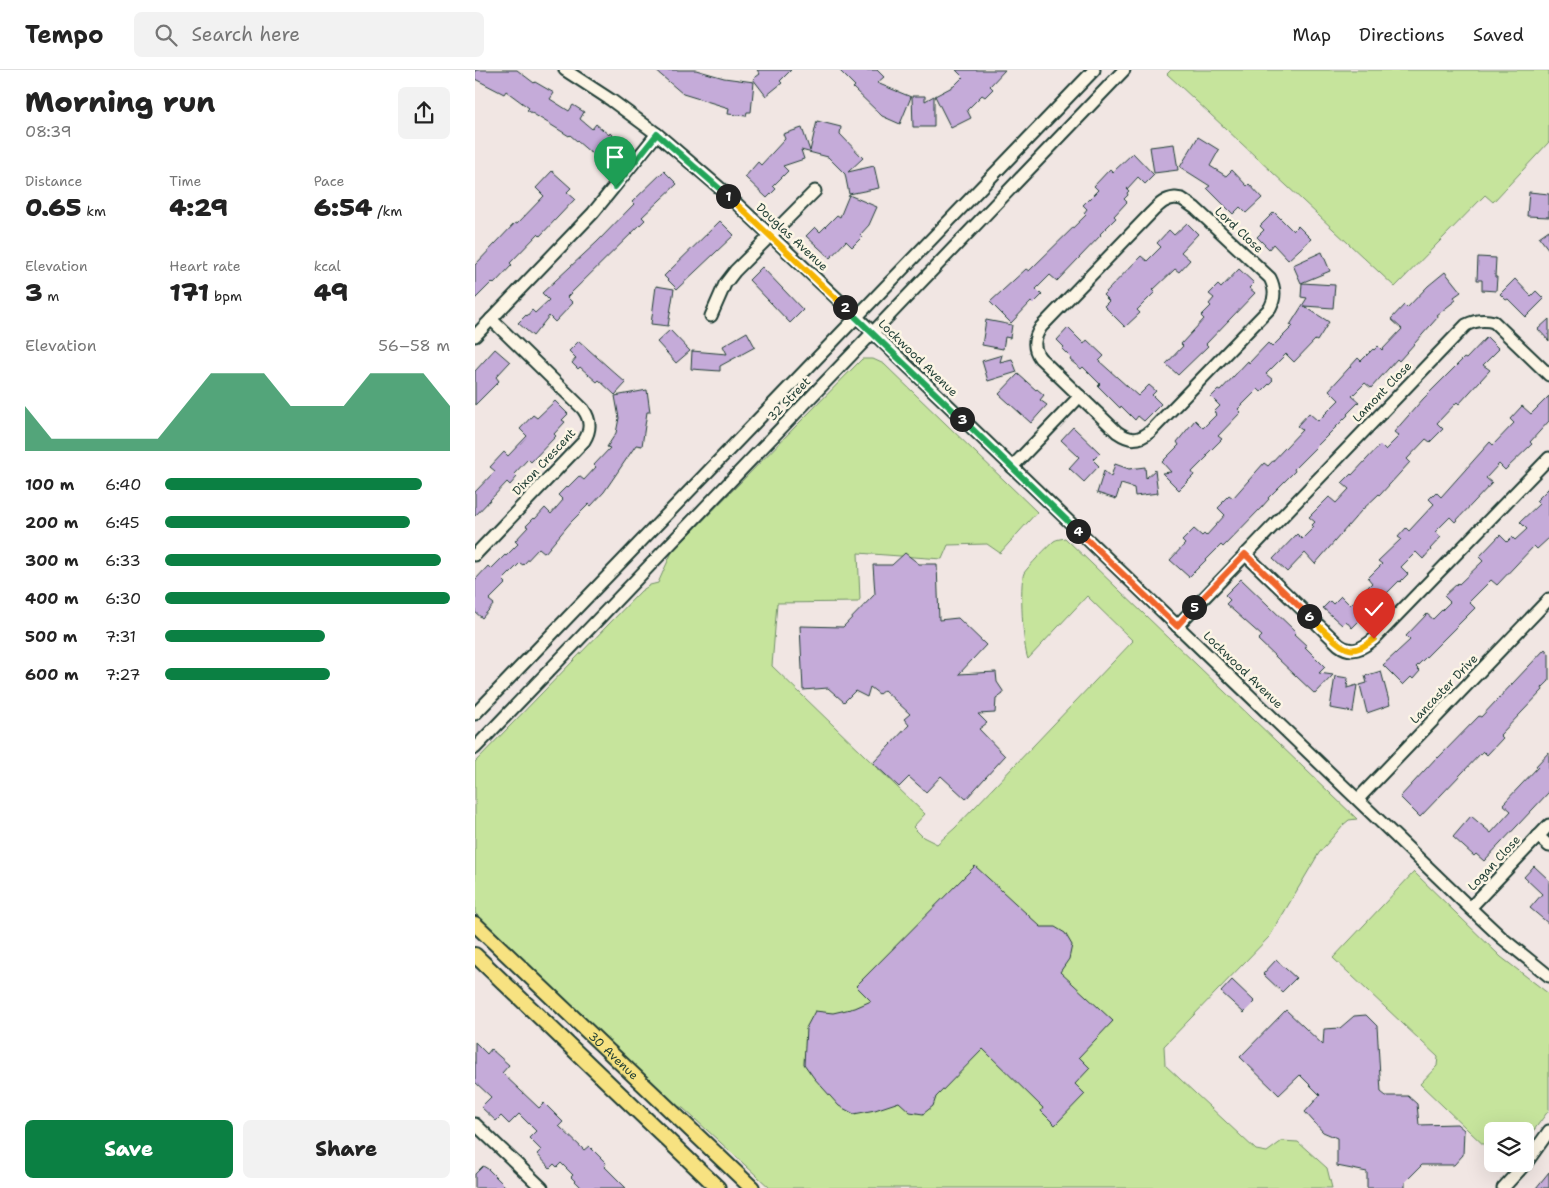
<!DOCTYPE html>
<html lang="en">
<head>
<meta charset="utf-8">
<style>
	body { margin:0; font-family:"Shantell Sans",sans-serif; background:#f2f2f2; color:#222; height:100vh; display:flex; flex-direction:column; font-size:19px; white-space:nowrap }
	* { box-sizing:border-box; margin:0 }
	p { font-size:16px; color:#767676 }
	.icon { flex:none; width:28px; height:28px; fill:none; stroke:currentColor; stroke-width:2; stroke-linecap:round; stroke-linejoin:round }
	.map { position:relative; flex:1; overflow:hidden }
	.drawer { display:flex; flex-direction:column; background:#fff; width:475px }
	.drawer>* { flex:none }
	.fabs { position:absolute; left:1009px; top:1052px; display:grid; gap:10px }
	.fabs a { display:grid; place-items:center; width:50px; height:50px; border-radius:8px; background:#fff; box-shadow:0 5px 20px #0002; font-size:25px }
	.pin { position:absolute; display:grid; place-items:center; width:42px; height:42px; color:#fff; margin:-51px -21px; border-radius:50% 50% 50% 0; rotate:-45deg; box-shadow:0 0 5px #0007 }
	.pin .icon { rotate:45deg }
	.km { position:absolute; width:25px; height:25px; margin:-12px; border-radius:50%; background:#222; color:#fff; font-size:14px; line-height:25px; text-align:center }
	.round { display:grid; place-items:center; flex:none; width:52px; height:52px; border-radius:8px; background:#f2f2f2 }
	.overview { display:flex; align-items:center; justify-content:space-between; height:85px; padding:0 25px }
	h1 { font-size:28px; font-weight:800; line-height:38px }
	.stats { display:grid; grid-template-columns:repeat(3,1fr); gap:8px; height:85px; padding:5px 25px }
	.stats div { display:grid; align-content:center }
	.stats b { font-size:25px; font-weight:800 }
	.stats small { font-size:14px; font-weight:400 }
	.stats p { font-size:14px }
	.chart { height:140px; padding:10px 25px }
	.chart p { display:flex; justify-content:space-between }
	.chart svg { width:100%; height:90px; margin-top:5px; fill:#0b8043; opacity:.7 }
	.button { display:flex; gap:10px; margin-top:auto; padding:10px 25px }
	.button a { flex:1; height:58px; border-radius:8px; background:#0b8043; color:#fff; font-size:20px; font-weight:800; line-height:58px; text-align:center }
	.button a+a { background:#f2f2f2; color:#222 }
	ul { padding:0 25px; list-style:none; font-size:16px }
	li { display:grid; grid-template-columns:80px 60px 1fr; align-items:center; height:38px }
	li i { height:12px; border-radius:6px; background:#0b8043 }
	header { display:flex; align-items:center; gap:30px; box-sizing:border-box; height:70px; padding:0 25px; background:#fff; border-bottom:1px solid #e0e0e0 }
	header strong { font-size:24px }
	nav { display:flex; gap:28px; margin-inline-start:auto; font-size:18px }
	.search { width:350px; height:45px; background:#f2f2f2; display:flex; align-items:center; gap:12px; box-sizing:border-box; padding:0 18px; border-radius:8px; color:#767676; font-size:19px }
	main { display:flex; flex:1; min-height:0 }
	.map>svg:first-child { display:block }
	.green { fill:#c6e49c; stroke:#729068 }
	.building { fill:#c5abd9; stroke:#1f3d34 }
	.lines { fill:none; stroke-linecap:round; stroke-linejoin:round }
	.minor-casing { stroke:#1f3d34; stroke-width:15 }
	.major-casing { stroke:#1f3d34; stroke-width:18 }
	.minor { stroke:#fcf5e5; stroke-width:11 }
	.major { stroke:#f7e281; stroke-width:14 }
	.split-1-casing { stroke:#fff; stroke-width:10 }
	.split-2-casing { stroke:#fff; stroke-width:10 }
	.split-3-casing { stroke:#fff; stroke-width:10 }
	.split-4-casing { stroke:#fff; stroke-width:10 }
	.split-5-casing { stroke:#fff; stroke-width:10 }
	.split-6-casing { stroke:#fff; stroke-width:10 }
	.split-7-casing { stroke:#fff; stroke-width:10 }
	.split-1 { stroke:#22a559; stroke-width:6 }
	.split-2 { stroke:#f5b400; stroke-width:6 }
	.split-3 { stroke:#22a559; stroke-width:6 }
	.split-4 { stroke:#22a559; stroke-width:6 }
	.split-5 { stroke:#f0652b; stroke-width:6 }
	.split-6 { stroke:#f0652b; stroke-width:6 }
	.split-7 { stroke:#f5b400; stroke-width:6 }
	.labels { text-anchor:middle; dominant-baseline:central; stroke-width:5; stroke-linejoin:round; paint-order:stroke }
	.street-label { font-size:12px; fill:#1f3d34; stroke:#fcf5e5 }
</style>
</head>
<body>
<header>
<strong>Tempo</strong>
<div class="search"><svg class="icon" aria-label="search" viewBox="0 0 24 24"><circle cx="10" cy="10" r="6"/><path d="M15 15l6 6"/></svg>Search here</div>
<nav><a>Map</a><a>Directions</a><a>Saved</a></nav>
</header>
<main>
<section class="drawer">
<div class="overview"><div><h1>Morning run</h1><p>08:39</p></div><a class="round"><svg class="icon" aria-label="share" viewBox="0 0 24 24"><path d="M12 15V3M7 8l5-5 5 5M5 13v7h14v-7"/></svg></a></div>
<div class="stats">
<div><p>Distance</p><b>0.65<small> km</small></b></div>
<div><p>Time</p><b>4:29</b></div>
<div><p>Pace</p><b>6:54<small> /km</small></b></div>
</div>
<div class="stats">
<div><p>Elevation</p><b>3<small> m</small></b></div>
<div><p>Heart rate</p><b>171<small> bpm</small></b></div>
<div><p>kcal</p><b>49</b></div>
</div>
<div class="chart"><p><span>Elevation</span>56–58 m</p>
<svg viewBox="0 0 160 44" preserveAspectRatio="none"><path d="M0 44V22L10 38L20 38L30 38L40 38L50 38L60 22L70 6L80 6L90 6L100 22L110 22L120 22L130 6L140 6L150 6L160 22V44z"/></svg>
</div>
<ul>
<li><b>100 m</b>6:40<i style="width:90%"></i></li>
<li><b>200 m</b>6:45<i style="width:86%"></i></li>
<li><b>300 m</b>6:33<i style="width:97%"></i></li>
<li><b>400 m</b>6:30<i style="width:100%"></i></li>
<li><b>500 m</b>7:31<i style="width:56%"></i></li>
<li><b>600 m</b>7:27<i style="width:58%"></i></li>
</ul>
<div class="button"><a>Save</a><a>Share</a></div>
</section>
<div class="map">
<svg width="1074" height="1118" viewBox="0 0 1074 1118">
	<rect width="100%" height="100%" fill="#f1e6e3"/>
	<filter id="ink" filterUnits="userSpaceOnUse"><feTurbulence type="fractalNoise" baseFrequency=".02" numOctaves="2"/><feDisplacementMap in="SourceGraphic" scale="10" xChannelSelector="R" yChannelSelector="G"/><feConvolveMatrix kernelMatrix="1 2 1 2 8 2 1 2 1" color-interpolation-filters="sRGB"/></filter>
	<g filter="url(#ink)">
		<!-- green -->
		<g class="green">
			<polygon points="696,0 1074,0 1074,72 1018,132 1010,125 920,217 704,15 692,4"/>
			<path d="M387,289H398L409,294L562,442L525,483L512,474L473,475L467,489L383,483L385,529L383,532L302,533L297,596L450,744L438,757L448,767L462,774L480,758L658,571L612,526L553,589C548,577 544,514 549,503C553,497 573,476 579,471C582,469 586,469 590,468L882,749L874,750L868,755L844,783L795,866L689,976L690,995L781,1080L792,1082L807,1071L823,1072L852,1098L857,1118H295L208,1038L196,1034L0,843V692L166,521L175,515L183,513L197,482Z"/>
			<polygon points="939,802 1026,887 1074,924 1074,1040 1050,1072 1050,1061 1018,1061 1017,1083 945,1014 962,996 963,987 858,888"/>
		</g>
		<!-- building -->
		<g class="building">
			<polygon points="0,0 42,0 59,13 60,12 79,23 75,29 94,41 98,35 109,42 105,49 117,59 121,54 134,65 135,63 144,72 138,79 143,83 131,96 95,65 94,66 52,40 54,38 31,21 29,24 0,9"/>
			<polygon points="180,0 221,0 249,8 279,12 276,42 272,42 271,46 253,44 254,38 208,24"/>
			<polygon points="282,0 316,0 305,11 307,13 291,26 278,9 285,4"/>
			<polygon points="364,0 402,0 409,7 402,13 436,27 425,54 407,46 378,18 380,16"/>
			<polygon points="481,0 530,0 515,16 518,19 510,27 507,25 492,40 496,48 476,58 460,26 479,16 488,7"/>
			<polygon points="437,26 450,26 450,31 459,26 459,57 438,57"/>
			<polygon points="342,51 366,57 365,64 388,88 373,102 399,96 404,118 374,124 370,104 353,87 326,80 329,89 308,96 313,101 298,116 301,119 292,128 270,107 283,92 286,95 310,69 308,64 327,58 335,81"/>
			<polygon points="723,67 744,80 735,96 751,106 757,100 772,116 774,114 787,128 771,143 765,137 758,144 732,118 735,116 705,97"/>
			<polygon points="699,74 703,100 679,103 675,77"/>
			<polygon points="658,83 679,105 670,114 663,107 652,119 654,121 652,123 653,125 649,129 652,132 639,146 641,148 625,164 626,165 582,211 575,205 561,219 567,225 558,234 556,232 536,253 515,232 551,199 554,201 611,145 609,143 612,139 608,135 623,120 619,116 635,99 638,102"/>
			<polygon points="77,101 96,118 92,122 100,129 65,166 63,164 35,193 37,195 19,214 17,212 0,229 0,195 40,153 42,154 69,126 61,118"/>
			<polygon points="189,101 202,114 167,147 170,150 92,227 98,233 80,252 74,246 58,266 43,253 51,245 52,246 57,240 60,243 74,230 67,223 122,172 159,134 157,132"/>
			<polygon points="1054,122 1074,124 1074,147 1052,146"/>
			<polygon points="374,125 402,137 394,155 385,165 387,167 377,177 371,171 355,188 331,166 340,157 345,162 362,145 365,147"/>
			<polygon points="799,142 818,161 823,156 836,169 813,190 798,174 794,179 782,167 789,160 785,156"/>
			<polygon points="245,151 259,165 202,219 189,206"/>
			<polygon points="712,153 723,164 706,182 715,190 704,202 700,199 678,220 680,222 662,240 665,243 650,257 629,236 634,231 628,225 666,186 672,191 686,177 682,173 694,160 699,165"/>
			<polygon points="1074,160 1074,180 1064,167"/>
			<polygon points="847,182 855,201 826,213 818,195"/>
			<polygon points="1003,187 1021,188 1020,207 1022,207 1021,221 1007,220 1007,210 1002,210"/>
			<polygon points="287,197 328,240 315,253 274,210"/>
			<polygon points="764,199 779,213 774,218 780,223 731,274 733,276 703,305 691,294 708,276 706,274 729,249 726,246 736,236 734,234 739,228 734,224 743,215 746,218"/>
			<polygon points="970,202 986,222 979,227 981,230 962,245 963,247 924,291 922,289 896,318 890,313 877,326 884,332 872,344 873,345 819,399 820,401 793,428 794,429 786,438 748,477 746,475 714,507 695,490 710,474 707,471 719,459 727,466 729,464 731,466 750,445 743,438 748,433 747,432 754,425 758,428 789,393 793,396 827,360 822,356 834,343 843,351 864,330 854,320 883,288 886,291 898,279 899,280 903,276 907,280 927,259 916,249 929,235 932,238 953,216"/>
			<polygon points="1040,209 1056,226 1061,221 1069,229 1051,247 1033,229 1031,230 1025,224"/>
			<polygon points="827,213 860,215 858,238 829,236 854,252 842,271 840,270 819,292 811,284 791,304 798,310 786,322 783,319 763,339 766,342 743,366 747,369 731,385 733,386 717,402 719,405 704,420 687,403 696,402 687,392 704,375 702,372 720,350 728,358 742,344 739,342 745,336 736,327 743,320 745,321 773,291 774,293 793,273 797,277 818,256 815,255 832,228 826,227"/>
			<polygon points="181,216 199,219 193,256 176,254"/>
			<polygon points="1074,249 1074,271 1063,259"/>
			<polygon points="511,250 537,255 535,268 530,267 528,279 507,275"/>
			<polygon points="593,258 609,274 612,270 629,286 624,291 663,326 674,315 681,321 677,325 686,334 669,351 663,346 660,350 646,336 645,338 623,316 625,314 608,297 606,299 595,290 596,288 587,279 589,277 582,270"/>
			<polygon points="195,260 215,281 201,293 182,272"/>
			<polygon points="272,262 280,277 245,296 245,301 216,299 217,281 252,284 248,276"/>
			<polygon points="1012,267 1024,279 1008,295 1015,300 984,334 982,332 962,353 968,359 955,372 951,369 932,389 935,392 905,425 904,424 886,441 840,494 830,483 812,502 798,489 822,464 827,469 839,457 837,455 840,452 834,447 854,427 861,433 874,419 867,413 876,404 877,405 905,375 910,380 924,366 919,362 948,329 989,288 991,289"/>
			<polygon points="104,271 151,313 140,325 124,310 122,312 105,297 103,299 97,293 101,288 94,281"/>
			<polygon points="20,279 35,292 21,307 24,311 0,335 0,301"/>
			<polygon points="527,285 525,292 537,289 542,302 513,311 507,291"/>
			<polygon points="543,304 561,320 562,319 569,325 565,330 572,335 556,353 524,324"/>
			<polygon points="172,320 175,342 172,342 167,376 161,375 129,422 116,436 114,434 96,452 70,483 64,478 48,495 45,493 28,510 31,513 14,530 19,534 7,548 0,542 0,510 13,496 16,499 30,485 31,486 43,474 40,471 53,457 51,456 59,448 60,449 70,438 76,444 88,430 83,425 91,417 92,418 104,406 109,410 121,397 119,395 135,378 132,377 141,363 144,348 140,326"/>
			<polygon points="1074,326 1074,351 1055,372 1057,374 1030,400 1024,394 1011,408 1017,413 980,452 975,447 960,462 966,467 955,479 956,480 948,489 941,482 926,497 933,504 925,512 924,511 877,558 871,551 867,555 848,538 855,531 858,534 866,526 875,535 897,513 893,508 907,494 903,491 926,469 923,467 931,458 934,461 959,434 954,429 961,422 966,427 1015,372 1018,375 1039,353 1035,349 1047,336 1056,344"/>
			<polygon points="80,331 93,344 87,350 90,352 79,364 81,366 56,392 53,389 39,404 42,407 35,415 32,412 0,446 0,422 20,401 15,397 29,382 33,386 52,366 45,359 58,345 62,348"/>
			<polygon points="598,357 625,383 618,390 624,396 609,412 594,398 604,387 586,370"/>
			<polygon points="640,394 654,399 670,397 671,408 680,400 683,423 660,426 659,418 646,414 641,429 622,423 629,401 636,407"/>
			<polygon points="1074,418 1074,468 1062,479 1059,476 1022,515 1016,510 994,532 1000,538 941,597 945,601 938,609 936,607 928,615 908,595 935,570 931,566 952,544 958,549 975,532 969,526 983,513 984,514 1008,491 1004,487 1025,465 1032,472 1037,467 1040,470 1052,459 1045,452 1064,434 1061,431"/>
			<polygon points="430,483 444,494 462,494 464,550 483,548 511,575 484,604 521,602 522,612 528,621 528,624 521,629 520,643 503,644 512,653 504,659 530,686 491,729 466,706 451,722 434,707 424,717 398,693 434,655 429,649 435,644 409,620 404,624 395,617 392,627 380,621 369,632 353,618 328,620 325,556 368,557 400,524 398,495 417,495"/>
			<polygon points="766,509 821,562 819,564 832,576 830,577 850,597 844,603 858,605 840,624 783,570 787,566 751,534 755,530 750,525"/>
			<polygon points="1070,579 1074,584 1074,611 1067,618 1068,620 1025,665 1028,668 1012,685 1008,681 945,747 925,727 962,687 963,688 1004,646 1006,647"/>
			<polygon points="906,601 915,635 892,643 885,615 892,613 890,606"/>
			<polygon points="860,606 873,608 872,618 882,615 878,642 855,638"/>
			<polygon points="1074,682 1074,722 1009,791 1001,784 999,786 978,767 996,746 1016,763 1036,741 1028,734 1063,697 1061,696"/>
			<polygon points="500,796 566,857 580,857 590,863 597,875 594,889 585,902 638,951 604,987 615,998 600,1014 610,1024 580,1055 566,1041 568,1038 508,979 461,1027 458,1036 448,1044 435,1042 424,1032 400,1040 379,1044 364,1036 339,1008 329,994 331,958 340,941 358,943 380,938 396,931 381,916"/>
			<polygon points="1059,796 1074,810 1074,854 1055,838 1067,824 1049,807"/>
			<polygon points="801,890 821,908 807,922 788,904"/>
			<polygon points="757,910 780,932 769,943 746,922"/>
			<polygon points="811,940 848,975 849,959 865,958 879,946 891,945 902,956 906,1022 911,1026 933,1026 942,1034 944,1055 982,1054 989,1060 988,1085 979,1095 947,1095 930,1112 930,1118 892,1118 892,1102 862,1096 862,1068 848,1062 830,1042 845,1025 825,1005 804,1025 765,987"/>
			<polygon points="0,972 12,984 16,979 34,995 27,1003 64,1038 69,1033 88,1052 84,1056 109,1080 114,1076 131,1093 129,1096 151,1118 107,1118 96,1107 98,1105 86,1093 82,1097 79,1094 75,1098 62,1084 66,1080 54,1068 61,1061 44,1044 34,1054 26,1046 21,1051 6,1037 16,1027 0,1012"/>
			<polygon points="8,1096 13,1099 32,1118 0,1118 0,1104"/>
			<polygon points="1074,1102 1074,1118 1061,1118"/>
		</g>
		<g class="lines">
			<defs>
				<g id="minor">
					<polyline points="90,0 136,30 182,64 246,119 390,255 995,838 1027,868 1074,906"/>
					<path d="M700,128L707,129L720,138L795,208C800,218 801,227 795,238L676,361C664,371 655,371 642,362L565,288C557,277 559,268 566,257L676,143C684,135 689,129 700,128Z"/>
					<polyline points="236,246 250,214 260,201 340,121"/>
					<polyline points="0,266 118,143 182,64"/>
					<polyline points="537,397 605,326"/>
					<path d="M770,484L864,575C877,585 888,578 899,569L1074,388"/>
					<path d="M0,485L109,371C116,360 116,350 108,339L16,249"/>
					<path d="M702,556L991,255C1001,250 1009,249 1019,252L1074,305"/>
					<polyline points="0,644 619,0"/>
					<polyline points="0,678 649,0"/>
					<polyline points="883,729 1074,529"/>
					<polyline points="1063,766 1074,776"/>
					<polyline points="995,838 1074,755"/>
					<polyline points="0,1054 67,1118"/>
					<polyline points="1028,1118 1052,1092 1074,1061"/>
				</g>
				<g id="major">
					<path id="s1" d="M0,854L277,1118"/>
					<polyline points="0,885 243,1118"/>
				</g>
			</defs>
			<!-- minor casing -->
			<use href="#minor" class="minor-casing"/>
			<!-- major casing -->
			<use href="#major" class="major-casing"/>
			<!-- minor -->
			<use href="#minor" class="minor"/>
			<!-- major -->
			<use href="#major" class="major"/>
		</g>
	</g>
	<g class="lines" filter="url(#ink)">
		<defs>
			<polyline id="split-1" points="140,117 182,64 253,126"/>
			<polyline id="split-2" points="253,126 370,237"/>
			<polyline id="split-3" points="370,237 487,349"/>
			<polyline id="split-4" points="487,349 603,461"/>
			<polyline id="split-5" points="603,461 702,556 719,537"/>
			<polyline id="split-6" points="719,537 770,484 834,546"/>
			<path id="split-7" d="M834,546C840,552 847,559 854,565C871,582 879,585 899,569"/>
		</defs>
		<!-- split-1 casing -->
		<use href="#split-1" class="split-1-casing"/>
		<!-- split-2 casing -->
		<use href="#split-2" class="split-2-casing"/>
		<!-- split-3 casing -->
		<use href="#split-3" class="split-3-casing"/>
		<!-- split-4 casing -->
		<use href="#split-4" class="split-4-casing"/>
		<!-- split-5 casing -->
		<use href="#split-5" class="split-5-casing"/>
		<!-- split-6 casing -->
		<use href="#split-6" class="split-6-casing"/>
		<!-- split-7 casing -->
		<use href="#split-7" class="split-7-casing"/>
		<!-- split-1 -->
		<use href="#split-1" class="split-1"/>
		<!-- split-2 -->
		<use href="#split-2" class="split-2"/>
		<!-- split-3 -->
		<use href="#split-3" class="split-3"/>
		<!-- split-4 -->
		<use href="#split-4" class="split-4"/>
		<!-- split-5 -->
		<use href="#split-5" class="split-5"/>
		<!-- split-6 -->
		<use href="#split-6" class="split-6"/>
		<!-- split-7 -->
		<use href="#split-7" class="split-7"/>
	</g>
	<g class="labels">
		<!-- street labels -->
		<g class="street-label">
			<text transform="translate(764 160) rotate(43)">Lord Close</text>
			<text transform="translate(317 167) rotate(43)">Douglas Avenue</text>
			<text transform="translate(443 288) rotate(44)">Lockwood Avenue</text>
			<text transform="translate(907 322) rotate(-46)">Lamont Close</text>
			<text transform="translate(314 329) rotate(-46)">32 Street</text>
			<text transform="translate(69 392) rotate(-47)">Dixon Crescent</text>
			<text transform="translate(768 600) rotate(44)">Lockwood Avenue</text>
			<text transform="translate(969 619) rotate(-46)">Lancaster Drive</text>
			<text transform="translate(1019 793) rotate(-47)">Logan Close</text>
			<text stroke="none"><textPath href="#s1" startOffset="191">30 Avenue</textPath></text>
		</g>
	</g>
</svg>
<div class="fabs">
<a><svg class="icon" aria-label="layers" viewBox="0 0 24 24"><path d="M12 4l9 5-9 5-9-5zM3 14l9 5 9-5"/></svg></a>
</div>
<div class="pin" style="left:140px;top:117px;background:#1e9e55"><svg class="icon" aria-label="arrive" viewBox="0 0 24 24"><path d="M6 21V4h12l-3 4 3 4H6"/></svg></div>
<div class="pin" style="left:899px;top:569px;background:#d93025"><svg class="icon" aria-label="check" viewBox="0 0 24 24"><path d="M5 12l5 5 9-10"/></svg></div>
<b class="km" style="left:253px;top:126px">1</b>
<b class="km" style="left:370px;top:237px">2</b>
<b class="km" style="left:487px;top:349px">3</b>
<b class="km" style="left:603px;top:461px">4</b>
<b class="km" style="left:719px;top:537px">5</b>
<b class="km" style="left:834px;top:546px">6</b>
</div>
</main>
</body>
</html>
